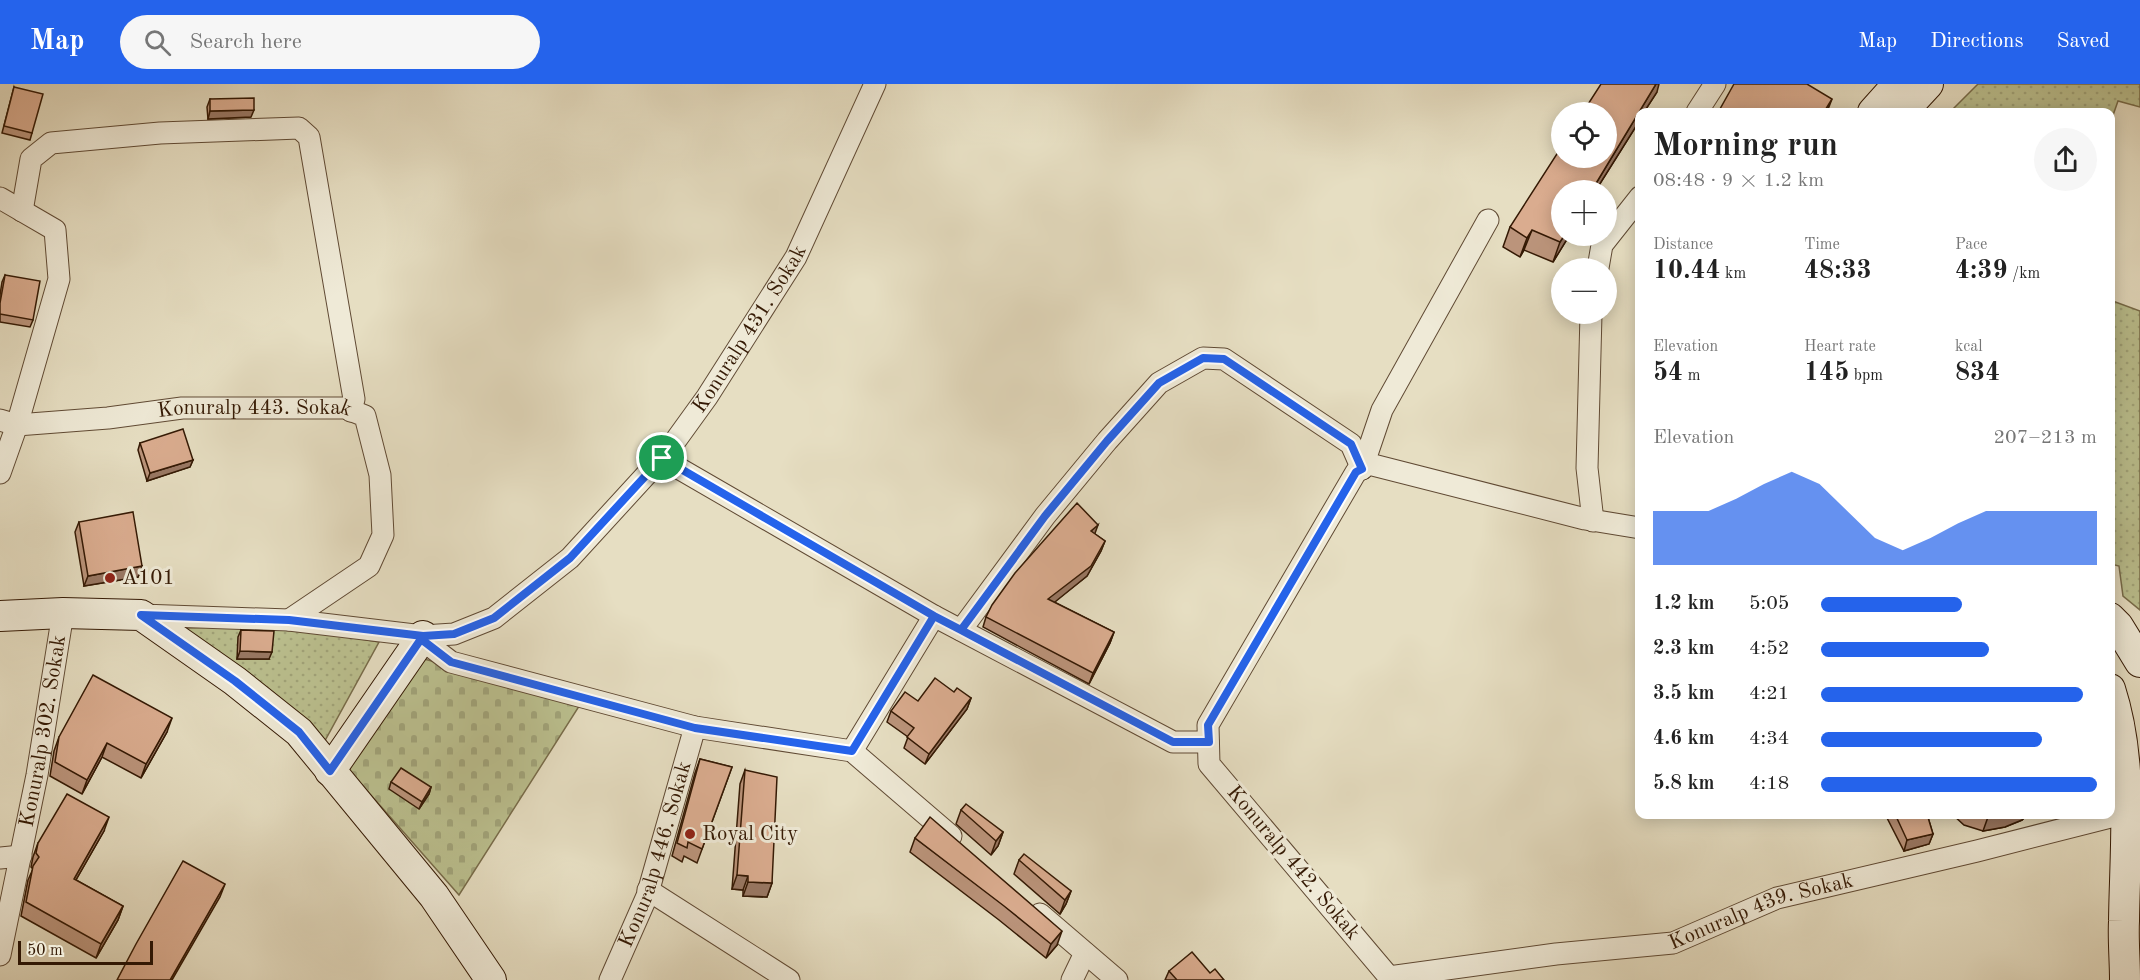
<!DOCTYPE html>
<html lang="en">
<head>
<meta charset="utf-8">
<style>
	body { margin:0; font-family:"Old Standard TT",serif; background:#f6f6f6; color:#222; height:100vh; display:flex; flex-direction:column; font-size:22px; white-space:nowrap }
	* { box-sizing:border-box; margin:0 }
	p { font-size:20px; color:#767676 }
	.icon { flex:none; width:33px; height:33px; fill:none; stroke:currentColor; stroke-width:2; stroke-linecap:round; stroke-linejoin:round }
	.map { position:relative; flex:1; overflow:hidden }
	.drawer { position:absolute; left:1635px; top:24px; width:480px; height:711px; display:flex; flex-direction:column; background:#fff; border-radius:12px; box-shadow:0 3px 15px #0003 }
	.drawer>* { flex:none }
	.controls { position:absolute; left:1551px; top:18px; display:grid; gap:12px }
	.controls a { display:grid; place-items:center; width:66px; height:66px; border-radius:50%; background:#fff; box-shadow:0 3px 15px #0003; font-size:30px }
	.scale { position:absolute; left:18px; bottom:15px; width:135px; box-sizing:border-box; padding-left:6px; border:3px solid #341904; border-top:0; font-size:16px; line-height:21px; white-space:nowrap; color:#341904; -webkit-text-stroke:4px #efead7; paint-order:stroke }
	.pin { position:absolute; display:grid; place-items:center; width:51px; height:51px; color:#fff; margin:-26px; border:3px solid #fff; border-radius:50%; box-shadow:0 2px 6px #0007 }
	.round { display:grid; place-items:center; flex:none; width:63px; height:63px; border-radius:32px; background:#f6f6f6 }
	.overview { display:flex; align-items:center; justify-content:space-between; height:102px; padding:0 18px }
	h1 { font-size:33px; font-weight:600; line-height:45px }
	.stats { display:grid; grid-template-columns:repeat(3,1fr); gap:9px; height:102px; padding:6px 18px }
	.stats div { display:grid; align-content:center }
	.stats b { font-size:26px; font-weight:600 }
	.stats small { font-size:16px; font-weight:400 }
	.stats p { font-size:16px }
	.chart { height:168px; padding:12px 18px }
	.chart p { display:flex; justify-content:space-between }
	.chart svg { width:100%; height:108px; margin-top:6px; fill:#2563eb; opacity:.7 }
	ul { padding:0 18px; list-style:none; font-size:20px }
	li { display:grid; grid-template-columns:96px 72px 1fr; align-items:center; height:45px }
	li i { height:15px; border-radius:8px; background:#2563eb }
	header { display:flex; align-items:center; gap:36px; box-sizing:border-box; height:84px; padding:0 30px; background:#2563eb; color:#fff }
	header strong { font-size:28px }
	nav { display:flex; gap:33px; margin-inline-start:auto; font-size:21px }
	.search { width:420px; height:54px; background:#f6f6f6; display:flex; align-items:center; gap:15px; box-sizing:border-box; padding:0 21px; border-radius:33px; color:#767676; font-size:22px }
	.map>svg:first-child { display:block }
	.grass { fill:url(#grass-dots); stroke:#786c4a; stroke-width:1.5 }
	.cemetery { fill:url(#cemetery-stones); stroke:#786c4a; stroke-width:1.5 }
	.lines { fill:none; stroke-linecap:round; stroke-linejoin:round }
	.street-casing { stroke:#604a34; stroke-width:23 }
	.secondary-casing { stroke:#341904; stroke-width:32 }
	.street { stroke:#efead7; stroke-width:21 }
	.secondary { stroke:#efead7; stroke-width:30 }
	.wall { fill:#bb947b; stroke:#341904; stroke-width:1.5 }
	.shaded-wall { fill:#997864; stroke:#341904; stroke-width:1.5 }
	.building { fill:#daac8f; stroke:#341904; stroke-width:1.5 }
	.route-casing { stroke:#fff; stroke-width:12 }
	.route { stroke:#2563eb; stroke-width:8 }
	.poi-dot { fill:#8f2418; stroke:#efead7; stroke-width:2 }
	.labels { text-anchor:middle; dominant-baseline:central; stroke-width:6; stroke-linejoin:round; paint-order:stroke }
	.street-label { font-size:21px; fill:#341904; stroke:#efead7 }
	.poi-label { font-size:21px; fill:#341904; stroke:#efead7; text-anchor:start }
</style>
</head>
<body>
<header>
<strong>Map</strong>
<div class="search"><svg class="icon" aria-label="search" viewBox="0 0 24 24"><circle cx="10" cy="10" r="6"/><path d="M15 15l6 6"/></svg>Search here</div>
<nav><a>Map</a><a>Directions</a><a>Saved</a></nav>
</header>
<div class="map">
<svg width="2140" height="896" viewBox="0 0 2140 896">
	<defs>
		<pattern id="grass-dots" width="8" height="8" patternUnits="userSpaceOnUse" patternTransform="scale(1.5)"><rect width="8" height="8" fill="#bbc08f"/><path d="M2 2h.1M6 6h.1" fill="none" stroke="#a1a47a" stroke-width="1.8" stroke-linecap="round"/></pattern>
		<pattern id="cemetery-stones" width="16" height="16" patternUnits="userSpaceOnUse" patternTransform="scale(1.5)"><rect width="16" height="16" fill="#bbc08f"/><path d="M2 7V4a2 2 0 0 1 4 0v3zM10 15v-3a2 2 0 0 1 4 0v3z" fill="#a1a47a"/></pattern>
	</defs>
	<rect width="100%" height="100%" fill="#e6dec2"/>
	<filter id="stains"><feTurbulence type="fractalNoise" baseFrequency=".00333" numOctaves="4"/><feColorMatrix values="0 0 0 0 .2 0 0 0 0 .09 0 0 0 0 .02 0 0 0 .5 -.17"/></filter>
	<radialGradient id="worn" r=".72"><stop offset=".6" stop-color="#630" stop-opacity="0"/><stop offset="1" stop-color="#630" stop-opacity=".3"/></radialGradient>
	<!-- grass -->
	<g class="grass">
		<polygon points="1978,0 2140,0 2140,23 2118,17 2111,37 2110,28 1950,28"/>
		<polygon points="2110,216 2140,227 2140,526 2123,512 2119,482 2111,480"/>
		<polygon points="262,541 309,546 379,558 322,662 197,558 187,544"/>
	</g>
	<!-- cemetery -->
	<polygon class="cemetery" points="424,575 583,616 459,811 347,684"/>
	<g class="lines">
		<defs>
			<g id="street">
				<polyline points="1697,28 1715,0"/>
				<polyline points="0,114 55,146 59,195 17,341 0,389"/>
				<polyline points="22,127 31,75 51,59 160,49 299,44 309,53 354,315 351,327"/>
				<polyline points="1598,184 1602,161 1640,113"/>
				<polyline points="1591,230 1587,384 1593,437"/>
				<path id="s1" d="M0,336L17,341L108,334L182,324H345L365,332L380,391L383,451L369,482L289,536"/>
				<polyline points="661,374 934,532 1173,658 1208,658"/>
				<polyline points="1362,385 1382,326 1488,136"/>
				<path id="s2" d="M141,531L289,536L423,552L454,550L494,534L570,474L668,367L707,313L796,173L875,0"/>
				<polyline points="961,546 1045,432 1107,357 1159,299 1203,274 1224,275 1351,360 1362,385"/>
				<polyline points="421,555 451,578 695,643 852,667 951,752"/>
				<polyline points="852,667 934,532"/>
				<polyline points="0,774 21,772"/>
				<polyline points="648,806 789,896"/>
				<polyline points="1040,830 1117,896"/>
				<path id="s3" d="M0,871L37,691L63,529"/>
				<path id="s4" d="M1389,893L1556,870L1673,859L1777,814L1977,767L2126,729"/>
				<path id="s5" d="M610,896L647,812L695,643"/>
				<polyline points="1072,896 1085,869"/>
				<polyline points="1389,896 1389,893 1209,680 1208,641 1356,388 1369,380 1585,435 1640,444"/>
			</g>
			<g id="secondary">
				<polyline points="1873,28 1898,0"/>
				<polyline points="1902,28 1928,0"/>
				<polyline points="0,532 63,529 141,531 235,597 299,648 434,812 491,896"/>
				<polyline points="2110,534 2118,542 2140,578"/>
				<path d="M2110,605C2134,679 2125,760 2124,837C2123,856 2125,876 2125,896"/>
				<polyline points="330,687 423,552"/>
			</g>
		</defs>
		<!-- street casing -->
		<use href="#street" class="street-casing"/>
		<!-- secondary casing -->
		<use href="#secondary" class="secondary-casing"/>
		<!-- street -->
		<use href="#street" class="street"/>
		<!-- secondary -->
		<use href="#secondary" class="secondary"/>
	</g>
	<!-- wall -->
	<g class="wall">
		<polygon points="14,3 32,49 30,56 2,49"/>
		<polygon points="1657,8 1644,28 1640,28 1640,36 1596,106 1562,106 1562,152 1569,152 1553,178 1524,166 1520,173 1503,163 1510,143"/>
		<polygon points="210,15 251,33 208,35 207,23"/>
		<polygon points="5,191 33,236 30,243 0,238 0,211 2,198"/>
		<polygon points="140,359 193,376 190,383 147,397 138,366"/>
		<polygon points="79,438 142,482 138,493 84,502 75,448"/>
		<polygon points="1095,450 1105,457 1101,467 1087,492 1054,518 1114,548 1110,559 1089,600 983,543 986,533"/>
		<polygon points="241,546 269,575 237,575 238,553"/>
		<polygon points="954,608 971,614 967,625 925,680 904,664 908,653 887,638 891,627 918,617"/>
		<polygon points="167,648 141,694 102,673 82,710 50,692 54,667 59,653"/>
		<polygon points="700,675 732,683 697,779 684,772 682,778 672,772 695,689"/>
		<polygon points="745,686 772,799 767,813 743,812 743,806 732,805 740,700"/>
		<polygon points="391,698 431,703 429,710 419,725 389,705"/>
		<polygon points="961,726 1003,748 998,762 991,771 956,740"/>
		<polygon points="1885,730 1927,730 1933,750 1929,760 1904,767"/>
		<polygon points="1952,730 2028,730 2022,736 2005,743 1983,747 1964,741"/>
		<polygon points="104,747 76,796 123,822 118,836 96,874 21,832 28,796 33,785 31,783 33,773 38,759"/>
		<polygon points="915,754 1057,861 1046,874 999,836 910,768"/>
		<polygon points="1019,776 1071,807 1066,820 1060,830 1014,790"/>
		<polygon points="1169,887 1210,889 1224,896 1165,896"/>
	</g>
	<!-- shaded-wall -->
	<g class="shaded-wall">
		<polygon points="1656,0 1659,0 1657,8 1644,28 1640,28 1640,36 1596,106 1592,106"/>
		<polygon points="1832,15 1827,28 1824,28"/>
		<polygon points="254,26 251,33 208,35 210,27"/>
		<polygon points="1532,146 1524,166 1520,173 1527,154"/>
		<polygon points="1564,152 1569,152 1553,178 1560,158"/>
		<polygon points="193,376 190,383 147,397 150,389"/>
		<polygon points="1098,441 1094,452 1091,447"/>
		<polygon points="1105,457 1101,467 1087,492 1045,526 1048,515"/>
		<polygon points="142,482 138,493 84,502 88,492"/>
		<polygon points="1114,548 1110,559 1089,600 1093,589"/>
		<polygon points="240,567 272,568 269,575 237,575"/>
		<polygon points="971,614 967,625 925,680 929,670"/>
		<polygon points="172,634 167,648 141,694 146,680"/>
		<polygon points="107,659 102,673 82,710 87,696"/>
		<polygon points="431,703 429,710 419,725 422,718"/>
		<polygon points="2001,730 2028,730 2022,736 2005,743 1983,747 1988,733"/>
		<polygon points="109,733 104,747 69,808 74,795"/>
		<polygon points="1003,748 998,762 991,771 996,757"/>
		<polygon points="1933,750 1929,760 1904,767 1907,756"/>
		<polygon points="737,791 748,792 743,806 732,805"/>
		<polygon points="748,798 772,799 767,813 743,812"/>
		<polygon points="225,800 220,813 172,896 170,896"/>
		<polygon points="1071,807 1066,820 1060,830 1065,816"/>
		<polygon points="123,822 118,836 96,874 101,860"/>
		<polygon points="1062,847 1057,861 1046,874 1051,860"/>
	</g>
	<!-- building -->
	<g class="building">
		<polygon points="1601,0 1656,0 1592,106 1562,106 1562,152 1564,152 1560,158 1532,146 1527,154 1510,143 1562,62 1562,74 1606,74 1606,28 1583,28"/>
		<polygon points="1734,0 1807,0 1832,15 1824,28 1725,28 1720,25"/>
		<polygon points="14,3 43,10 32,49 4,42"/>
		<polygon points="254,14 254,26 210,27 210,15"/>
		<polygon points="5,191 40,197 33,236 0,230 0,219"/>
		<polygon points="183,345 193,376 150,389 140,359"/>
		<polygon points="1077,419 1098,441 1091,447 1105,457 1091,482 1048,515 1114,548 1093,589 986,533 992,521 1015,489"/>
		<polygon points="133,428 142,482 88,492 79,438"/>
		<polygon points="241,546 274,547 272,568 240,567"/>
		<polygon points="93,591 172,634 146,680 107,659 87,696 55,678 59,653"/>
		<polygon points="935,594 954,608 957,604 971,614 929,670 907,653 914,644 891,627 905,608 918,617"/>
		<polygon points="700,675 732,683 702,765 688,758 687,764 677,759"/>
		<polygon points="401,684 431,703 422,718 391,698"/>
		<polygon points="745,686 777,693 772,799 748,798 748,792 737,791"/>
		<polygon points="67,710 109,733 74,795 123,822 101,860 26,818 33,782 39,773 36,769 38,759"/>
		<polygon points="966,720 1003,748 996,757 961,726"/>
		<polygon points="1895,730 1927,730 1933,750 1907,756"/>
		<polygon points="1980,730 2001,730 1988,733"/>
		<polygon points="930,733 1062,847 1051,860 1004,822 915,754"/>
		<polygon points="1024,770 1071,807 1065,816 1019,776"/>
		<polygon points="183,777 225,800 170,896 117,896 136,860"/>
		<polygon points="1192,868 1210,889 1215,885 1224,896 1177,896 1169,887"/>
	</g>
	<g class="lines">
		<defs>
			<polyline id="route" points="662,374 570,474 494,534 454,550 423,552 289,536 141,531 235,597 299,648 330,687 421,555 451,578 695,644 852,667 934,532 961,546 1045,432 1107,357 1159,299 1203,274 1224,275 1351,360 1362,385 1356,388 1208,641 1209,658 1173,658 961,546 934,532 662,374"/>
		</defs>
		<!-- route casing -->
		<use href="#route" class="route-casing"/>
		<!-- route -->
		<use href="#route" class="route"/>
	</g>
	<!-- markers -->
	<g class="poi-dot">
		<circle cx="110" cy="494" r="6"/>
		<circle cx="690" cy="750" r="6"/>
	</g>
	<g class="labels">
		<!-- street labels -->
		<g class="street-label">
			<text stroke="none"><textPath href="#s2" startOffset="746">Konuralp 431. Sokak</textPath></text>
			<text stroke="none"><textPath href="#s1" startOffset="256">Konuralp 443. Sokak</textPath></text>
			<text stroke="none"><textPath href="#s3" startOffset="228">Konuralp 302. Sokak</textPath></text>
			<text stroke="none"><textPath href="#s5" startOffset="134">Konuralp 446. Sokak</textPath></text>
			<text transform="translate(1293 779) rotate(50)">Konuralp 442. Sokak</text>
			<text stroke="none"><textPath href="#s4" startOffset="380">Konuralp 439. Sokak</textPath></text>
		</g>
		<!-- poi labels -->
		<g class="poi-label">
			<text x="122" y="494">A101</text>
			<text x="702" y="750">Royal City</text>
		</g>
	</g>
	<rect width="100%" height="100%" filter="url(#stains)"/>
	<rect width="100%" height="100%" fill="url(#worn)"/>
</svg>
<div class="controls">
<a><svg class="icon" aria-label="locate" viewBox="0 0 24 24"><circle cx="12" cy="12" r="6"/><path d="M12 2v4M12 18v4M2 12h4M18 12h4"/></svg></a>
<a>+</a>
<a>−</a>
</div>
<div class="scale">50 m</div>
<div class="pin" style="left:662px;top:374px;background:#1e9e55"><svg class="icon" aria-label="arrive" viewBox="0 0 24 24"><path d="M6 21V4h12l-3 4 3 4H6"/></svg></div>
<section class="drawer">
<div class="overview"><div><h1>Morning run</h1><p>08:48 · 9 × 1.2 km</p></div><a class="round"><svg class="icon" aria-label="share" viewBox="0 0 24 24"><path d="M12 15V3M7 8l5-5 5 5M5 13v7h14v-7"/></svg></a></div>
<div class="stats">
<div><p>Distance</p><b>10.44<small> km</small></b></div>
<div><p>Time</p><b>48:33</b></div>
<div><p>Pace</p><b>4:39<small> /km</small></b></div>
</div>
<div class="stats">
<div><p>Elevation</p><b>54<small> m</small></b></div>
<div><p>Heart rate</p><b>145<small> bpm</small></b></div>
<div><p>kcal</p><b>834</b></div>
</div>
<div class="chart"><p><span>Elevation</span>207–213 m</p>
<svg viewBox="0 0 160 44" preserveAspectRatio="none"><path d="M0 44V22L10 22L20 22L30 17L40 11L50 6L60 11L70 22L80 33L90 38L100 33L110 27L120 22L130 22L140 22L150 22L160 22V44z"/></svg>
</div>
<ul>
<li><b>1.2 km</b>5:05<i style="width:51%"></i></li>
<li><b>2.3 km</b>4:52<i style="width:61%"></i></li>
<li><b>3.5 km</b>4:21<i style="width:95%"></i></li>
<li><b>4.6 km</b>4:34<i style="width:80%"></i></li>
<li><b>5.8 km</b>4:18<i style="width:100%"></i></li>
</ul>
</section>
</div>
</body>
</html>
